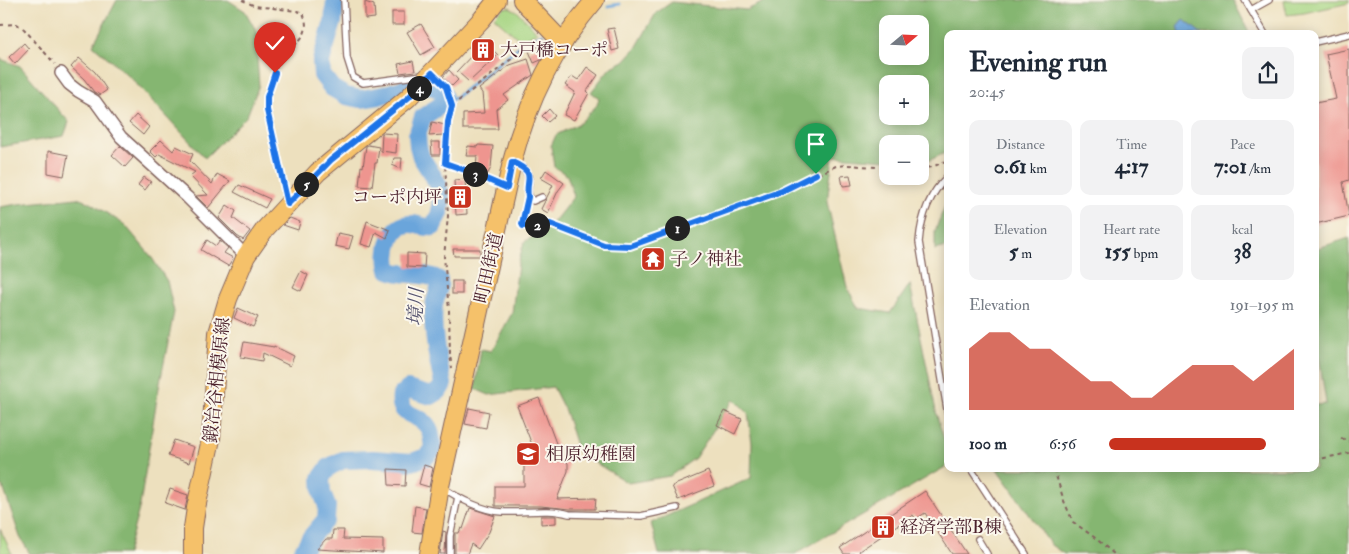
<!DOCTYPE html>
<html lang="en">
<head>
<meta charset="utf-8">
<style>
	body { margin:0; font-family:"IM FELL Double Pica","Noto Serif JP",serif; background:#f2f2f3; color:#1f2937; height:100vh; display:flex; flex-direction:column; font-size:19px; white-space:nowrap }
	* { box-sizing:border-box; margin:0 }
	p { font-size:16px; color:#747a83 }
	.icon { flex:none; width:28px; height:28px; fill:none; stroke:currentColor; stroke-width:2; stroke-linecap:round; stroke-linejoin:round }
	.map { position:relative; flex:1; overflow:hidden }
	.sheet { position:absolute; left:944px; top:30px; width:375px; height:442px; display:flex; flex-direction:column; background:#fff; border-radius:10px; box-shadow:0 2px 12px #0003 }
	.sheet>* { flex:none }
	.needle { width:32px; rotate:71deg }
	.fabs { position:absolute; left:879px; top:15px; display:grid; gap:10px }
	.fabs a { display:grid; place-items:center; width:50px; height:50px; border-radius:10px; background:#fff; box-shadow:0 2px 12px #0003; font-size:25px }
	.pin { position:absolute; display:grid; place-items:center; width:42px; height:42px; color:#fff; margin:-51px -21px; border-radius:50% 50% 50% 0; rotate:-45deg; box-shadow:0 0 5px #0007 }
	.pin .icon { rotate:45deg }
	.km { position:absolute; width:25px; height:25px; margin:-12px; border-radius:50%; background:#222; color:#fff; font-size:14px; line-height:25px; text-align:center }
	.round { display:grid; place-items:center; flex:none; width:52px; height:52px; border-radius:10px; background:#f2f2f3 }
	.headline { display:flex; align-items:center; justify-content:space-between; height:85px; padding:0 25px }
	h1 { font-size:28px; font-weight:700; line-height:38px }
	.figures { display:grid; grid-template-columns:repeat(3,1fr); gap:8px; height:85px; padding:5px 25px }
	.figures div { display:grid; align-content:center; border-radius:10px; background:#f2f2f3; text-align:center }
	.figures b { font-size:21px; font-weight:700 }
	.figures small { font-size:14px; font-weight:400 }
	.figures p { font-size:14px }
	.chart { height:140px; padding:10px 25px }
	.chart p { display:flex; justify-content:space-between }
	.chart svg { width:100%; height:90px; margin-top:5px; fill:#c8321e; opacity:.7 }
	ul { padding:0 25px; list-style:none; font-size:16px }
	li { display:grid; grid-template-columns:80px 60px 1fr; align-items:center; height:38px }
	li i { height:12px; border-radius:6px; background:#c8321e }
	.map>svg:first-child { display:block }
	.green { fill:#a7d583; stroke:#787a57 }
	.forest { fill:#85b671; stroke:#686a4e; fill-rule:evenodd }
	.water { fill:#6ba5db; stroke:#5a6283 }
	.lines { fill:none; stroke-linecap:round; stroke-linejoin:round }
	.stream { stroke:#6ba5db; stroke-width:3 }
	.river { stroke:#6ba5db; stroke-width:18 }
	.building { fill:#ee958f }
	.service-casing { stroke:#83635e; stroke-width:8 }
	.minor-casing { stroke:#83635e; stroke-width:14 }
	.primary-casing { stroke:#83635e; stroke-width:20 }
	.path { stroke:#83635e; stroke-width:2; stroke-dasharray:4 4; stroke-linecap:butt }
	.service { stroke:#fff; stroke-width:5.5 }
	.minor { stroke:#fff; stroke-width:11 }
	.primary { stroke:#f5c16b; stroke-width:18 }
	.route-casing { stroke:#fff; stroke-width:10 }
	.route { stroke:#1a73e8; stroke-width:6 }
	.labels { text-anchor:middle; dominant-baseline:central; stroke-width:4; stroke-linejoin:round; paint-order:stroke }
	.poi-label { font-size:18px; fill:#4a1f2b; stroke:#fbf7ec; text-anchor:start }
	.street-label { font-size:18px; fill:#4a1f2b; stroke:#fbf7ec }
	.water-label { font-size:19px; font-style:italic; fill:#575571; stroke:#fbf7ec }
</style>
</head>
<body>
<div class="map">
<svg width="1349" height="554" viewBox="0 0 1349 554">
	<rect width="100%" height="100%" fill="#fbf7ec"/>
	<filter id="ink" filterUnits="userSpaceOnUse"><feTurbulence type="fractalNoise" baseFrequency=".02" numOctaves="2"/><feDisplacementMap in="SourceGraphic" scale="10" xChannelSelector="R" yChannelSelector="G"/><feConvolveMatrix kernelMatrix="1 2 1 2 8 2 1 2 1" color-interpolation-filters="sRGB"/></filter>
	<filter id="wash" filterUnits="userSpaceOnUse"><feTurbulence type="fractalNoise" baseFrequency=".0096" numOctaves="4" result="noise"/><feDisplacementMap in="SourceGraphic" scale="20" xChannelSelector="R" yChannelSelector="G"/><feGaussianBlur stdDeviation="1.12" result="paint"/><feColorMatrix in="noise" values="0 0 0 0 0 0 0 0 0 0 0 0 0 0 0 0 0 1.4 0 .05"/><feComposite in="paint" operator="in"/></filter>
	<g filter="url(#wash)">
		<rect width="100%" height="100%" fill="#ede0be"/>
		<!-- green -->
		<g class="green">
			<polygon points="1289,0 1349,0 1349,3 1304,13 1287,15 1284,1"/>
			<polygon points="509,7 517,11 537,32 521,41 494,17 503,8"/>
			<polygon points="0,529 12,554 0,554"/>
		</g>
		<!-- forest -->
		<g class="forest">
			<polygon points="117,0 228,0 245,11 258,34 257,57 259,85 247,116 205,158 131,78 93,45"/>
			<path d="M768,0H1233L1250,34H948L947,152L930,160L920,161V144H888L887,160L833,156L827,202L847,287L858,308L890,313L910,284L937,416L947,449V466L795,554H659L651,523L751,478L752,443L748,413L734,399L695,458L670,476L628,483L578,452L565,411L553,387L489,395L475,389L481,349L491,351L512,313L518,264L524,242L549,228L574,196L567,175L554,167L551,146L556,135L580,123L597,105L599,98L591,92L610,68L624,61L636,48L656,13L672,2L747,10ZM888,24H920V56H888ZM888,84H920V116H888Z"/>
			<polygon points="0,59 20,66 69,122 64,136 0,147"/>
			<polygon points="77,198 91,203 125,225 150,255 167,281 174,312 157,398 140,505 127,554 30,554 20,537 3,487 0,485 0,207 18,204"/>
			<polygon points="947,201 947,247 935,250 935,231"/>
			<polygon points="1349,238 1349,554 1064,554 1051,545 997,469 1315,469 1315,405 1326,404 1315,329 1315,249"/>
		</g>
		<!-- water -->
		<polygon class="water" points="1184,20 1202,34 1180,34 1178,27"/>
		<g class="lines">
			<!-- stream -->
			<g class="stream">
				<polyline points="608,6 620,4"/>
				<polyline points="444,100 455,98 522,44 542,34"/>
			</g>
			<!-- river -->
			<path class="river" d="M301,554L310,538L326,519L327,506L322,493L321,478L329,467L343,460L372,459L412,462L426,457L433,449C432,442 432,435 429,429C421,411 397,420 401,395L408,389L431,396L439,391L443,384C438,361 431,330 434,306C435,295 441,292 439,280C424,271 405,277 389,270C384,253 390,222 413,224C421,225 426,228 433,227L440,213L441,197L438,184L421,157L418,146L417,135L423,117L441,105L444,100L443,94L439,89L431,86L405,88L379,96L361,99L346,96L332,88L322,75L321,61L333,22L335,0"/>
		</g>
		<g id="blocks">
			<!-- building -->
			<g class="building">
				<polygon points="365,2 374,5 375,18 365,19"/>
				<rect x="392" y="12" width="12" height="13"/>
				<polygon points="421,24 435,47 421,55 407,32"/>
				<polygon points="614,28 619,49 612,51 607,29"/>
				<polygon points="480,37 498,55 469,82 457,71 475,52 470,47"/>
				<polygon points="24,43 29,49 15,64 9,57"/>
				<polygon points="538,46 543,57 541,60 534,63 529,51"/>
				<polygon points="1349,49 1349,180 1343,182 1349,216 1315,224 1315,103 1336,99 1326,54"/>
				<polygon points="79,58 95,72 107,90 100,95 94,92 84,79 71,67"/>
				<polygon points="528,59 533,75 504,95 508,100 496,109 498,129 463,129 463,114 484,113 482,93 479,89 510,65"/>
				<polygon points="413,61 415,71 400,73 398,64"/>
				<polygon points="587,67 598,75 587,91 589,93 574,120 564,115 575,92 565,85 572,76 578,80"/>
				<polygon points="449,70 458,80 452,86 443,77"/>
				<polygon points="549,109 555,116 548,122 542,116"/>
				<polygon points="136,115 149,127 143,135 129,123"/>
				<polygon points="432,122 445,125 443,135 429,136"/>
				<polygon points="382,133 397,134 396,153 381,151"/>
				<polygon points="161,140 173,151 176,146 193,154 190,161 212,184 217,174 230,181 208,208 196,196 208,195 190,176 195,172 159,154 156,157 150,151"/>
				<polygon points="431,142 440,142 440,155 432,155"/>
				<polygon points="368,145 379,147 377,163 375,163 372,187 359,186 361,166 363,167 366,146"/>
				<polygon points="478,145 493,146 491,168 487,175 476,170 477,156 466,156 468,146 477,147"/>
				<polygon points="120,146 133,158 125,167 112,155"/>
				<polygon points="48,151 68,155 64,176 48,173"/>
				<polygon points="394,158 402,158 401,169 392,165"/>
				<polygon points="546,170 564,183 558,191 548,213 541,209 553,185 541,178"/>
				<polygon points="850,175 852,185 843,186 841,176"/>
				<polygon points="144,177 151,182 145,190 138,185"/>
				<polygon points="465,179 467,214 456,215 454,180"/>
				<polygon points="239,185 270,199 265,208 234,192"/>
				<polygon points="227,205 236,211 233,218 250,231 243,240 237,236 219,218"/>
				<polygon points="290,218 300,222 298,230 283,225"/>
				<polygon points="367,221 390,230 387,238 376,232 371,247 361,244"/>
				<polygon points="338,233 353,236 349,249 335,246"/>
				<polygon points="207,240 216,246 220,241 228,248 224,253 233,258 228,266 201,250"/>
				<polygon points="453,249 480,249 480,256 454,256"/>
				<polygon points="407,253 425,254 424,268 407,267"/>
				<polygon points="301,271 308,275 301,291 293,287"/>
				<rect x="452" y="281" width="10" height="13"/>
				<polygon points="238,308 258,317 253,327 234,318"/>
				<polygon points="244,342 274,347 274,346 294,356 290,366 263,353 262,361 241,357"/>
				<polygon points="539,398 557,446 549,448 568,463 568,471 557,499 596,498 595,509 570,509 541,506 495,506 495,486 524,486 524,455 536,455 517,406"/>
				<polygon points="469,408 489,412 486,428 465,424"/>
				<polygon points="724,411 742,419 735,434 717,425"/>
				<polygon points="174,440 194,447 189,463 168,456"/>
				<polygon points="424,465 433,468 429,487 419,484"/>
				<polygon points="388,469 406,470 405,486 389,485"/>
				<polygon points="708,471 714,486 678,500 672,486"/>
				<polygon points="170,489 188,495 185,510 165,503"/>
				<polygon points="925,491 967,554 952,554 925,513 916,519 913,515 859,551 861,554 844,554 840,548"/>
				<polygon points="415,506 426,508 422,533 412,532"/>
				<polygon points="470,508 495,516 489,532 478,549 471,544 467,554 455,554 455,533 459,533 461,528 463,529"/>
				<polygon points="541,516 556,516 556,523 541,524"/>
				<polygon points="333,530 344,530 343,539 383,540 383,553 317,549 326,539 332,539"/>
				<polygon points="443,531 446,532 445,554 440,554"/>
			</g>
		</g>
	</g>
	<g filter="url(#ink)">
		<use href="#blocks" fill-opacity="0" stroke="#83635e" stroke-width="1"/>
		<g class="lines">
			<defs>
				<g id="service">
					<polyline points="344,0 347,58 353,77 363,83 423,75"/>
					<polyline points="1245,0 1265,34"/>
					<polyline points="1251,10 1269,0"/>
					<polyline points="1315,42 1349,34"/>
					<path d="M514,163C542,176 519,189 533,201L542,197"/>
					<path d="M948,176C929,194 921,216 919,242L948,415"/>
					<polyline points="971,469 1026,554"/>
					<path d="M442,487C459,499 483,511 503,512C525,513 548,508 569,514L641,516L677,508"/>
					<polyline points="978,539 987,554"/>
					<polyline points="450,554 450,536 458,497"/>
				</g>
				<polyline id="minor" points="61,73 69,84 78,91 95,101 121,137 187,197 246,256"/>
				<g id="primary">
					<polyline points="522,0 563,43"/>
					<polyline points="193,554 193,528 196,508 211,439 218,333 228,299 246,256 265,229 318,172 408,98 482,19 497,0"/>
					<path d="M429,554L440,486L512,162C527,103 555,46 595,0"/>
				</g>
			</defs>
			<!-- service casing -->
			<use href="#service" class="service-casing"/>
			<!-- minor casing -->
			<use href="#minor" class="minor-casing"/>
			<!-- primary casing -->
			<use href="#primary" class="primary-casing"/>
			<!-- path -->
			<g class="path">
				<path d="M242,0L255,6L297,11L303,13C314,39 291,43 280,61C272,76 267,94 267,110L283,188"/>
				<polyline points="0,25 17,24 24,29 55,64"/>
				<polyline points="441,82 446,87 452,106 448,122 446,142 445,163 448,216 444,257 449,310 450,355 452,368"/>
				<polyline points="452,106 529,45 543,40"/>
				<polyline points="445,163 494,183"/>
				<polyline points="920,169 932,167 948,160"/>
				<polyline points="527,204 522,224 523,226 533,226 545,222 604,245 630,246 782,191 836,166 848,165 888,168"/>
				<polyline points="1341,438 1349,441"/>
				<polyline points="1315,460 1349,453"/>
				<polyline points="1054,469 1064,501 1073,522 1094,537 1114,554"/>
			</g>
			<!-- service -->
			<use href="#service" class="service"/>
			<!-- minor -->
			<use href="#minor" class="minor"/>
			<!-- primary -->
			<use href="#primary" class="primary"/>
		</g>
	</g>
	<g class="lines" filter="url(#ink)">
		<defs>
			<path id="route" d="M275,73L267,97V110L288,204L331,160L408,98L432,73L446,87L452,106L448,122L445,163L465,170L507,188L512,162C538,174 525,177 528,197L522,224L523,226H533L545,222L604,245L630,246L782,191L816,174"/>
		</defs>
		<!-- route casing -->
		<use href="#route" class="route-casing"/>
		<!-- route -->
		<use href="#route" class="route"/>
	</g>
	<!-- icons -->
	<defs>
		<symbol id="building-square" viewBox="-11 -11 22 22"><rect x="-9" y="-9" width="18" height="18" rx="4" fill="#c8321e" stroke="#fbf7ec"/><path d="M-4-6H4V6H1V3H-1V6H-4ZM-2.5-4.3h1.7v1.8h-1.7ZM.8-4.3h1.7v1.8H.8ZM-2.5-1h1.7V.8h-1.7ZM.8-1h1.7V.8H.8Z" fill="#fff"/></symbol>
		<symbol id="temple-square" viewBox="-11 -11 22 22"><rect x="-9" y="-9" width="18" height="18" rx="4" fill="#c8321e" stroke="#fbf7ec"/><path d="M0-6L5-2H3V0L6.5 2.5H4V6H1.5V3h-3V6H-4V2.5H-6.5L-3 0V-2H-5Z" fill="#fff"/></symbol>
		<symbol id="school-square" viewBox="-11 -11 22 22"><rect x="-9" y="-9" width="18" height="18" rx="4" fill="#c8321e" stroke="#fbf7ec"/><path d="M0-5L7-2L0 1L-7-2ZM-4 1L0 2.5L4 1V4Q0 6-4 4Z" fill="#fff"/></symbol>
	</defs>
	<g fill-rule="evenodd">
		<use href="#building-square" x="469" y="36" width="28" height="28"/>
		<use href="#building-square" x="446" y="183" width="28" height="28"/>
		<use href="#temple-square" x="639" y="245" width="28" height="28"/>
		<use href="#school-square" x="514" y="440" width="28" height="28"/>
		<use href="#building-square" x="869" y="513" width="28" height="28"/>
	</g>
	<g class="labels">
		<!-- poi labels -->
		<g class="poi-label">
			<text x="500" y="50">大戸橋コーポ</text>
			<text x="442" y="197" text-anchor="end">コーポ内坪</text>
			<text x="670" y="259">子ノ神社</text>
			<text x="546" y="454">相原幼稚園</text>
			<text x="900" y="527">経済学部B棟</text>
		</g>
		<!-- street labels -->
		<g class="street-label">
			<text transform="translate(489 268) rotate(-77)">町田街道</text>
			<text transform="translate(217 380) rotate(-84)">鍛冶谷相模原線</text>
		</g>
		<!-- water labels -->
		<g class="water-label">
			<text transform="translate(416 307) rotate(-87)">境川</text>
		</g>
	</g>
</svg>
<div class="fabs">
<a><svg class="needle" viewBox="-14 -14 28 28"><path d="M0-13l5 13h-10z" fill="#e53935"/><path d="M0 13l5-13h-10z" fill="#747a83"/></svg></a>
<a>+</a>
<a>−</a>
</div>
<div class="pin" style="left:816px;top:174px;background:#1e9e55"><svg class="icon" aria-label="arrive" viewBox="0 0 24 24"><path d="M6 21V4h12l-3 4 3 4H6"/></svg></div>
<div class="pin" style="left:275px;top:73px;background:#d93025"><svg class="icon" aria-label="check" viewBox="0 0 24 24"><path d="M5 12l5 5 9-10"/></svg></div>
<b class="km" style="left:677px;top:228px">1</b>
<b class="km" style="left:537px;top:225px">2</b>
<b class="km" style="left:475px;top:174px">3</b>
<b class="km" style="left:419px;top:88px">4</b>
<b class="km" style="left:306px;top:184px">5</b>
<section class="sheet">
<div class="headline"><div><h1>Evening run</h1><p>20:45</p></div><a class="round"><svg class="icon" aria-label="share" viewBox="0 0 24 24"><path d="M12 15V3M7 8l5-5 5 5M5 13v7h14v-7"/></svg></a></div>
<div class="figures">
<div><p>Distance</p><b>0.61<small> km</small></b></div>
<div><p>Time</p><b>4:17</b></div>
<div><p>Pace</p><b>7:01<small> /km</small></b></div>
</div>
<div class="figures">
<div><p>Elevation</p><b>5<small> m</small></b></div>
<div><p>Heart rate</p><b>155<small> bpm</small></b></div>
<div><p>kcal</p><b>38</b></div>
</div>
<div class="chart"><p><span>Elevation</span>191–195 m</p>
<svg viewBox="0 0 160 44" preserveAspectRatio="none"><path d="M0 44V14L10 6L20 6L30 14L40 14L50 22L60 30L70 30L80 38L90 38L100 30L110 22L120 22L130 22L140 30L150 22L160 14V44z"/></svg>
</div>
<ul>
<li><b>100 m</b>6:56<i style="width:85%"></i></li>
</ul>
</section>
</div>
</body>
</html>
